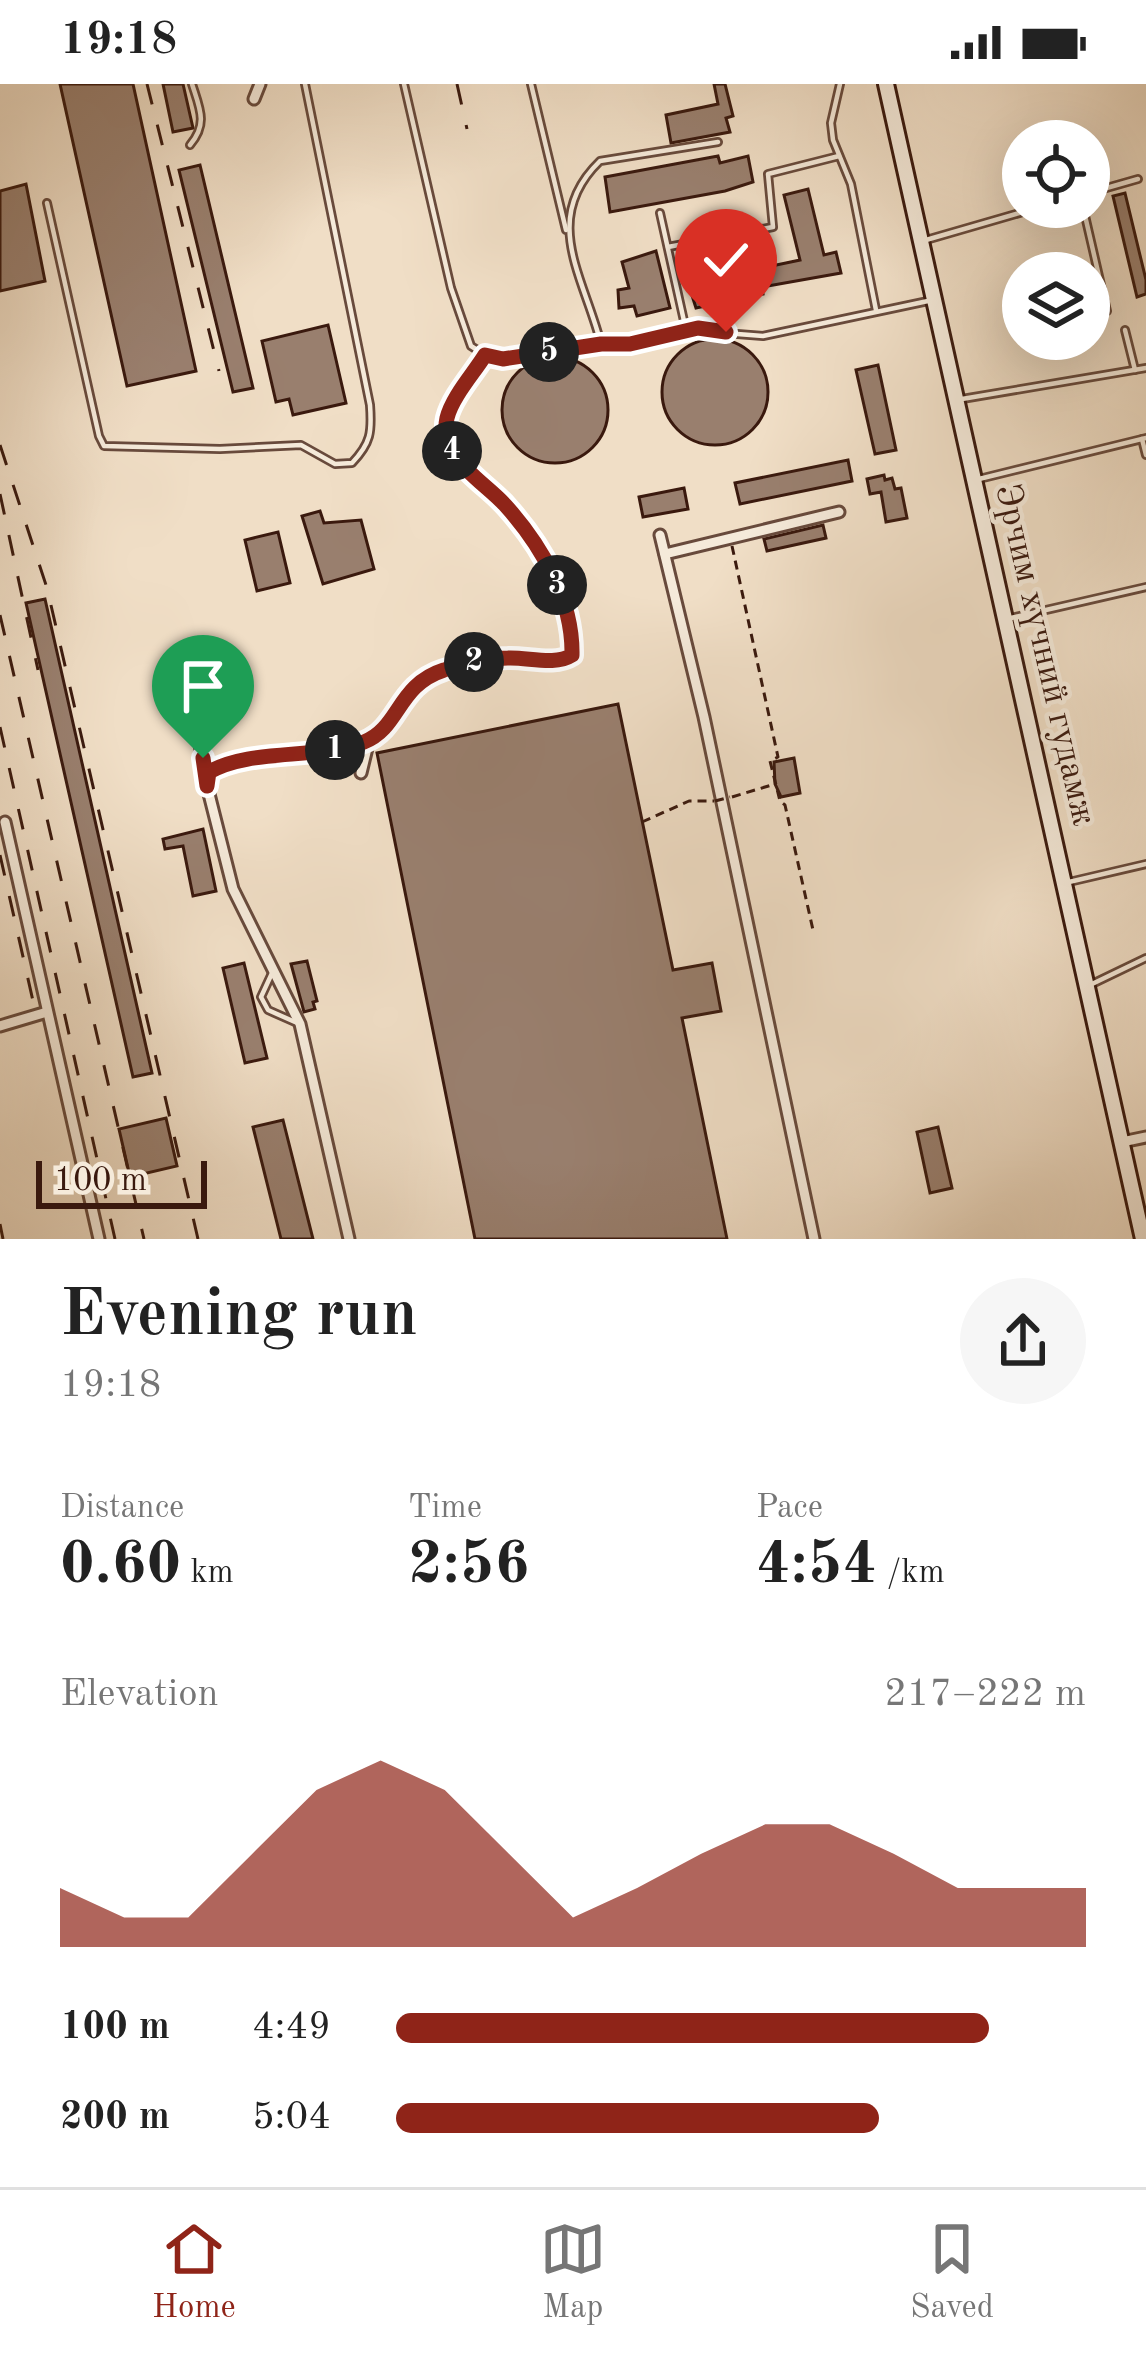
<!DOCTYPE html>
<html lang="en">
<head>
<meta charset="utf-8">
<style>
	body { margin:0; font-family:"Old Standard TT",serif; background:#f6f6f6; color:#222; height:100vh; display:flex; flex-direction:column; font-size:45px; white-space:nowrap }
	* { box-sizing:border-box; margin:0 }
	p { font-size:39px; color:#767676 }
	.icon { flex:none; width:66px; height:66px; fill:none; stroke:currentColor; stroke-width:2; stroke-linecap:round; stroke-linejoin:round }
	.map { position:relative; height:1155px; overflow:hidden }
	.sheet { display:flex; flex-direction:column; background:#fff; flex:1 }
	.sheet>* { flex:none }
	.fabs { position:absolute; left:1002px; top:36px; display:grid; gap:24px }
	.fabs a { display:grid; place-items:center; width:108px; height:108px; border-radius:50%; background:#fff; box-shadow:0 12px 48px #0002; font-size:60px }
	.scale { position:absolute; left:36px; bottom:30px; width:171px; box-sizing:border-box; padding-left:12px; border:6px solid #3a190e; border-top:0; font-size:33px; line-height:42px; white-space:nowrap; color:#3a190e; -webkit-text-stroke:9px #f5eada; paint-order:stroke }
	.pin { position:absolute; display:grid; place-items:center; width:102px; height:102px; color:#fff; margin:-123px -51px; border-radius:50% 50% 50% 0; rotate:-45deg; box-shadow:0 0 12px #0007 }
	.pin .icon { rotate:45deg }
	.km { position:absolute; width:60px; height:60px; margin:-30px; border-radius:50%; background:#222; color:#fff; font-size:33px; line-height:60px; text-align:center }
	.round { display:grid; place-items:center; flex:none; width:126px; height:126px; border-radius:63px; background:#f6f6f6 }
	.summary { display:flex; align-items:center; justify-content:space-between; height:204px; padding:0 60px }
	h1 { font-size:66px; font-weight:700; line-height:90px }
	.metrics { display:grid; grid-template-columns:repeat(3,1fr); gap:18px; height:204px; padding:12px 60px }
	.metrics div { display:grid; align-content:center }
	.metrics b { font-size:60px; font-weight:700 }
	.metrics small { font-size:33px; font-weight:400 }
	.metrics p { font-size:33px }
	.chart { height:336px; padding:24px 60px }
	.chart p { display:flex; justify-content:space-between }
	.chart svg { width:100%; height:216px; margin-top:12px; fill:#8f2418; opacity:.7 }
	ul { padding:0 60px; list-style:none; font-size:39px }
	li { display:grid; grid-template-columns:192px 144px 1fr; align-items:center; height:90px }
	li i { height:30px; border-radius:15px; background:#8f2418 }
	.status { display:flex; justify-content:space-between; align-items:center; height:84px; padding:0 60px; background:#fff; direction:ltr }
	.status svg { height:33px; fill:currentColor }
	.dock { display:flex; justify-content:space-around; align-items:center; height:168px; border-top:3px solid #e0e0e0; background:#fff; font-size:33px; color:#767676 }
	.dock a { display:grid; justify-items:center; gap:6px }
	.dock .active { color:#8f2418 }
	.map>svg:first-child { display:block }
	.building { fill:#997f6e; stroke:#3a190e; stroke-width:3 }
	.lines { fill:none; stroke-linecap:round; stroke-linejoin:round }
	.lane-casing { stroke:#684a3c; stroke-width:10 }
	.street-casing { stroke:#684a3c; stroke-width:15 }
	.secondary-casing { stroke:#3a190e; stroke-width:20 }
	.path { stroke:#3a190e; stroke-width:3; stroke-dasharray:9 6; stroke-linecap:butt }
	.lane { stroke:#f5eada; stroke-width:4.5 }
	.street { stroke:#f5eada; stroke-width:9 }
	.secondary { stroke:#f5eada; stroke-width:14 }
	.rail { stroke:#3a190e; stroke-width:3; stroke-dasharray:21 21; stroke-linecap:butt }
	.path-bridge { stroke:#3a190e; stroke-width:3; stroke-dasharray:9 6; stroke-linecap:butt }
	.route-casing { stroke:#fff; stroke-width:24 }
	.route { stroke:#8f2418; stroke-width:15 }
	.labels { text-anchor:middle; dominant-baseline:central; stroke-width:9; stroke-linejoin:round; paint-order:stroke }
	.street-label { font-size:36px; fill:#3a190e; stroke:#f5eada }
</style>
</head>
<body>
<div class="status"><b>19:18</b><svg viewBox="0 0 49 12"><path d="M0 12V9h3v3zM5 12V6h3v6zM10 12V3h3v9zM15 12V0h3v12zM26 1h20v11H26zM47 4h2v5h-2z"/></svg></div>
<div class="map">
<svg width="1146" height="1155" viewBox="0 0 1146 1155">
	<rect width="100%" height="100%" fill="#f0dec6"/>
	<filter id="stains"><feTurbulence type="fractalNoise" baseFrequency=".00167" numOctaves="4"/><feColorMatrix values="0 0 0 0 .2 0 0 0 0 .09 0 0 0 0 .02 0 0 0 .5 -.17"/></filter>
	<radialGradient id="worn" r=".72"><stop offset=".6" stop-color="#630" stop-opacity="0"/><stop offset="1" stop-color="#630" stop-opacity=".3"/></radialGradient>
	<!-- building -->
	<g class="building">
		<polygon points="60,0 133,0 196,287 127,302"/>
		<polygon points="163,0 183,0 193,44 173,48"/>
		<polygon points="714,0 725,0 733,32 726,34 730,48 671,59 666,31 718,20"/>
		<polygon points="718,72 720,79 748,72 753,98 725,107 610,128 605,93"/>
		<polygon points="200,81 253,304 233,308 179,86"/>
		<polygon points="26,100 45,197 0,207 0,107"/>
		<polygon points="808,105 824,171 836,168 841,189 762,203 763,210 696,224 683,183 753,165 757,185 800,176 784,111"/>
		<polygon points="1125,109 1146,196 1146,210 1137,213 1113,112"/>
		<polygon points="656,167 670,224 637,232 634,222 619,224 618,206 629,204 622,178"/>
		<polygon points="328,241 346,319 293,331 289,315 276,318 262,257"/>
		<circle cx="715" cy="308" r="53"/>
		<circle cx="555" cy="326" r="53"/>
		<polygon points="878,281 896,366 875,370 856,286"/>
		<polygon points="848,376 852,397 740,420 735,399"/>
		<polygon points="884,391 885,396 892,394 895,405 901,404 907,434 886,438 881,408 870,410 867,395"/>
		<polygon points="684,404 688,425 643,433 639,413"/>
		<polygon points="320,427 324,439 361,436 374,485 323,500 302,432"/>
		<polygon points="823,441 826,454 767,467 764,455"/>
		<polygon points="278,448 290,499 257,507 245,456"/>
		<polygon points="45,515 152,989 133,993 26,519"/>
		<polygon points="618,620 673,886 712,879 721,927 682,934 727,1155 475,1155 377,669"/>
		<polygon points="794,674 800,709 781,713 775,700 774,678"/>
		<polygon points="203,745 216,807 193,812 183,762 165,765 163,755"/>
		<polygon points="307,877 317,917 313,918 315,925 304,928 291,880"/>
		<polygon points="244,879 267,974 245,979 223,884"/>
		<polygon points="166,1034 177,1082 130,1093 119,1045"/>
		<polygon points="283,1036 313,1155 281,1155 253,1043"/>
		<polygon points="938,1043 952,1104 930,1109 917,1048"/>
	</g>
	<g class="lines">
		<defs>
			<g id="lane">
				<polyline points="404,0 451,204 471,262 485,271 503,275 601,260 630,260 686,246"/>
				<polyline points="531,0 566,146"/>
				<polyline points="840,0 831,39 833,56 851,100 876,226"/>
				<path d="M190,61C208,40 200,25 192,0"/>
				<polyline points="1089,109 1138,95"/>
				<path d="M47,119L99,352L104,362L220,365L301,361L335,380L352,379C371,359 372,348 370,321L305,0"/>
				<polyline points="1083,123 1107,227"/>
				<polyline points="660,129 686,246 763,252 928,217"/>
				<polyline points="926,156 1040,123"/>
				<polyline points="668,163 773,143 768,90 839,72"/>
				<polyline points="1125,246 1135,286"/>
				<path d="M601,260C584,193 540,135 600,77L718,58"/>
				<polyline points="962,315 1146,284"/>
				<polyline points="1142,355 1146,371"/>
				<polyline points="979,395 1146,354"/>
				<polyline points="1011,534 1146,503"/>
				<polyline points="1069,798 1146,780"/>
				<polyline points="273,887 261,913 268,926 295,938"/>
				<polyline points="1092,900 1146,874"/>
			</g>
			<g id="street">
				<polyline points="254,15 260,0"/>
				<polyline points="660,451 704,633 814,1155"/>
				<polyline points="665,470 839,428"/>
				<polyline points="186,589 206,691"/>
				<path d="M361,689L369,656L382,647L420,594L477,577L507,573L564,576L572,571C573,517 542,462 507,422C484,397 438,374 447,334C452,313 474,289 485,271"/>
				<polyline points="5,738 99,1155"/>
				<polyline points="0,942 47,928"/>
				<polyline points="1122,1058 1146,1053"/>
				<polyline points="349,1155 300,940 233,805 207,702 209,688 226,678 307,671 369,656"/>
			</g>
			<polyline id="secondary" points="886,0 1143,1155"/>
		</defs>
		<!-- lane casing -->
		<use href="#lane" class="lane-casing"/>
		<!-- street casing -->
		<use href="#street" class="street-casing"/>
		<!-- secondary casing -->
		<use href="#secondary" class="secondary-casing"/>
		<!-- path -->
		<g class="path">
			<polyline points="732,462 778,673 770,677 780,717 785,721 813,846"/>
			<polyline points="732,713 775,700"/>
			<polyline points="642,738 689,717 714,717"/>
		</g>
		<!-- lane -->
		<use href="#lane" class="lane"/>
		<!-- street -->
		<use href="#street" class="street"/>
		<!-- secondary -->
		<use href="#secondary" class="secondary"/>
		<!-- rail -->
		<g class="rail">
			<polyline points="147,0 219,287"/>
			<polyline points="457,0 467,45"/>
			<polyline points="0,361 47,504 198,1155"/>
			<polyline points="0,410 38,586"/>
			<polyline points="0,531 144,1155"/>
			<polyline points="0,643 115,1155"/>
			<polyline points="0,771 33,917"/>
			<polyline points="0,1140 3,1155"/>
		</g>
		<!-- path-bridge -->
		<polyline class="path-bridge" points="715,717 730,713"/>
	</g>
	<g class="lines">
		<defs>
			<path id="route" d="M203,674L207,702L209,688C251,664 315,676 364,658C400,644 397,601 444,586C464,579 487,574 508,574C528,573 555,582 572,571C573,516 542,462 506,422C484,397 438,374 447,334C452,313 474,289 485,271L503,275L601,260H630L698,244L726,248"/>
		</defs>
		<!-- route casing -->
		<use href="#route" class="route-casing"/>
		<!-- route -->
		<use href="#route" class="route"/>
	</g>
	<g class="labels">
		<!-- street labels -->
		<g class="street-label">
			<text transform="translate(1044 571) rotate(77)">Эрчим хүчний гудамж</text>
		</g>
	</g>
	<rect width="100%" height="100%" filter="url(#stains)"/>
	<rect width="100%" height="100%" fill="url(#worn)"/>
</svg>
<div class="fabs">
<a><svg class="icon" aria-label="locate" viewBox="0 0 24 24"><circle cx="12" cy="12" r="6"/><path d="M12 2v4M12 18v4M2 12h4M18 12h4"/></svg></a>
<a><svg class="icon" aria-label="layers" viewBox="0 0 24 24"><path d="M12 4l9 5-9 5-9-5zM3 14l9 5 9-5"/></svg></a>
</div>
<div class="scale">100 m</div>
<div class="pin" style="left:203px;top:674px;background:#1e9e55"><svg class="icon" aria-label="arrive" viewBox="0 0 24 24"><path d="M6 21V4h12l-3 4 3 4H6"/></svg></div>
<div class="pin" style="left:726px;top:248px;background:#d93025"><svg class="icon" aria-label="check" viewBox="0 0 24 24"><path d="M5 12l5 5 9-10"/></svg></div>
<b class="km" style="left:335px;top:666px">1</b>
<b class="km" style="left:474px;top:578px">2</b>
<b class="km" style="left:557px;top:501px">3</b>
<b class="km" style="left:452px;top:367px">4</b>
<b class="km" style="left:549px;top:268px">5</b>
</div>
<section class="sheet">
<div class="summary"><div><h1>Evening run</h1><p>19:18</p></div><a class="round"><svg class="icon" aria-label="share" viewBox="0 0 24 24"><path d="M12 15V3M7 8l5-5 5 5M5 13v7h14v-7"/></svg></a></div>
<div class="metrics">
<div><p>Distance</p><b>0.60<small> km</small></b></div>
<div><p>Time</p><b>2:56</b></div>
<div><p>Pace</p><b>4:54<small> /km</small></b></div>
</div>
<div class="chart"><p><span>Elevation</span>217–222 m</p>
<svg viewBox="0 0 160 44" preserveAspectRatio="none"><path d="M0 44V32L10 38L20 38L30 25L40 12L50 6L60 12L70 25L80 38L90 32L100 25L110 19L120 19L130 25L140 32L150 32L160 32V44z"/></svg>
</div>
<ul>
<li><b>100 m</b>4:49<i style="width:86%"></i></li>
<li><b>200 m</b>5:04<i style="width:70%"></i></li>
</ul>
</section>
<nav class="dock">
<a class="active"><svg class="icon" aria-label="home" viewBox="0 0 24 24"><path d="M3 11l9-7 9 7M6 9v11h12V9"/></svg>Home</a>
<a><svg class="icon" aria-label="map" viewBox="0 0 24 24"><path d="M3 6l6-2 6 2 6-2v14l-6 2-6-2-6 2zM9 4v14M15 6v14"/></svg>Map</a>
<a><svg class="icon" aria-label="saved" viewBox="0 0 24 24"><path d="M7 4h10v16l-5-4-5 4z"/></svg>Saved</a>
</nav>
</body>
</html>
